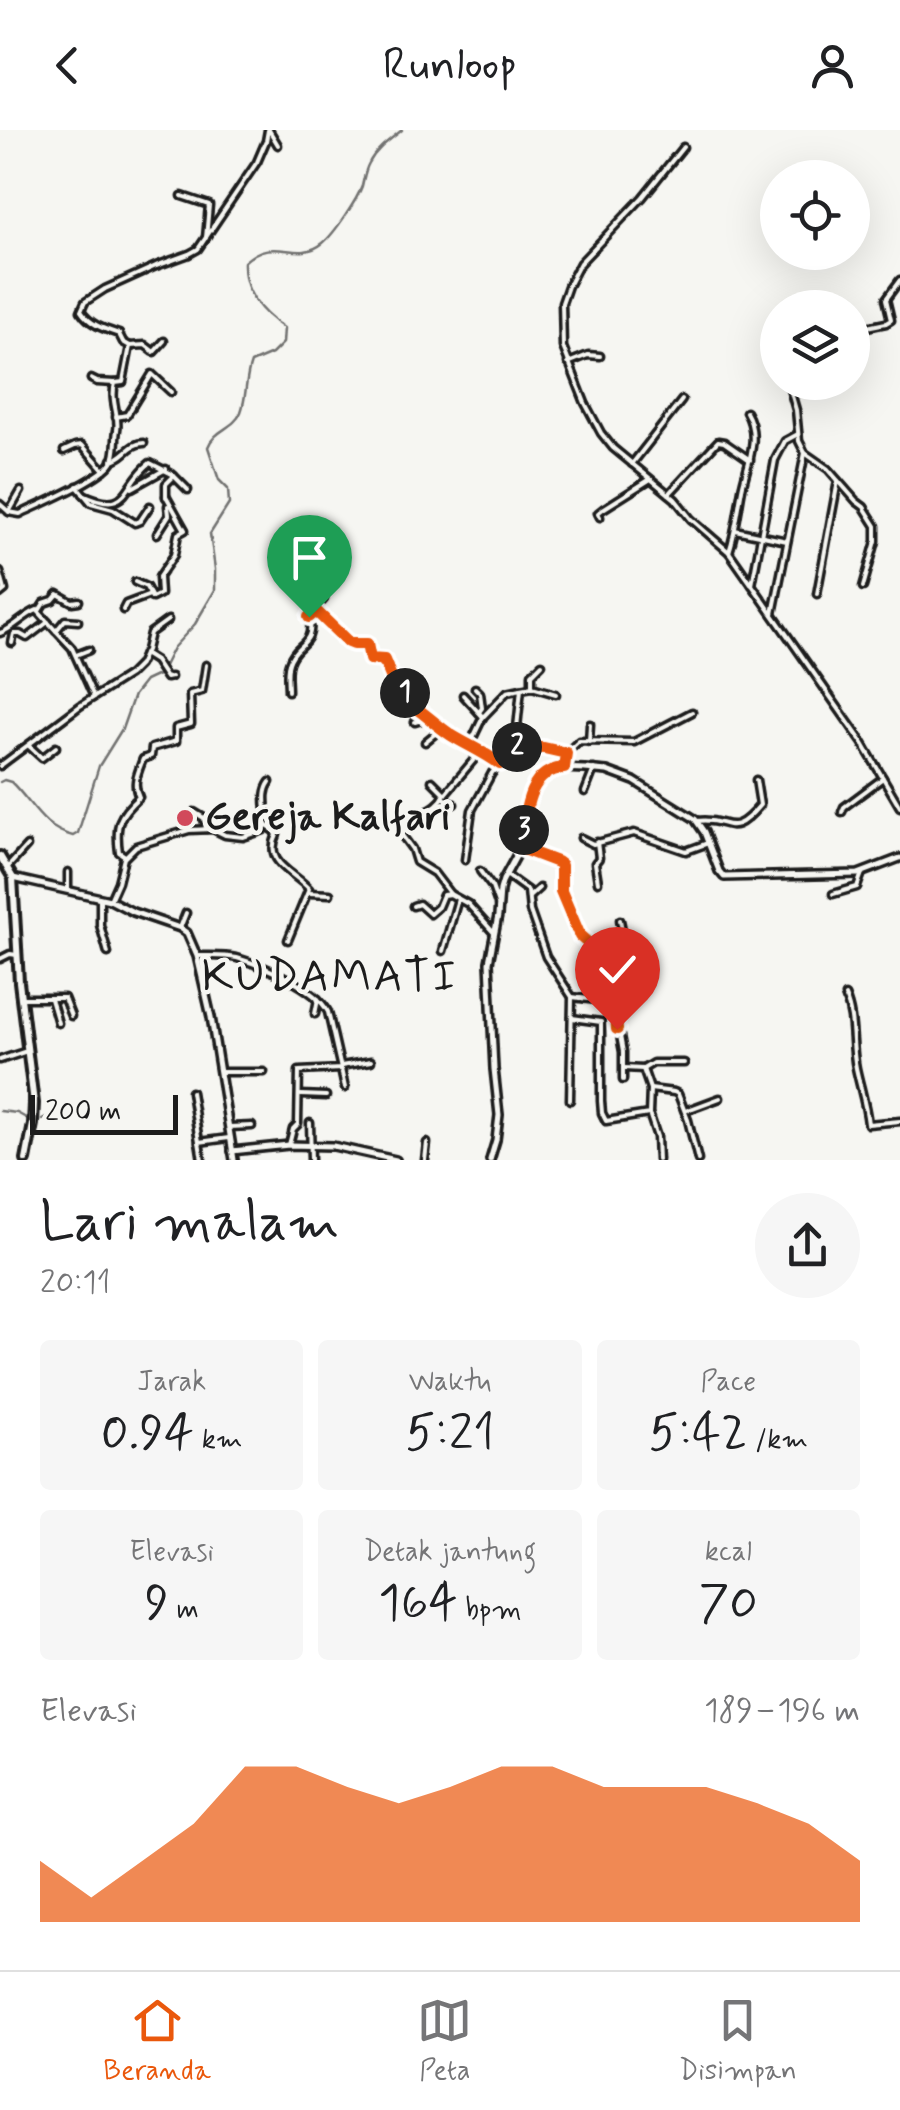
<!DOCTYPE html>
<html lang="id">
<head>
<meta charset="utf-8">
<style>
	body { margin:0; font-family:Mynerve,sans-serif; background:#f6f6f6; color:#202124; height:100vh; display:flex; flex-direction:column; font-size:38px; white-space:nowrap }
	* { box-sizing:border-box; margin:0 }
	p { font-size:32px; color:#757577 }
	.icon { flex:none; width:55px; height:55px; fill:none; stroke:currentColor; stroke-width:2; stroke-linecap:round; stroke-linejoin:round }
	.map { position:relative; height:1030px; overflow:hidden }
	.side { display:flex; flex-direction:column; background:#fff; flex:1 }
	.side>* { flex:none }
	.fabs { position:absolute; left:760px; top:30px; display:grid; gap:20px }
	.fabs a { display:grid; place-items:center; width:110px; height:110px; border-radius:50%; background:#fff; box-shadow:0 10px 40px #0002; font-size:50px }
	.scale { position:absolute; left:30px; bottom:25px; width:148px; box-sizing:border-box; padding-left:10px; border:5px solid #1c1c1c; border-top:0; font-size:28px; line-height:35px; white-space:nowrap; color:#1c1c1c; -webkit-text-stroke:8px #f6f6f2; paint-order:stroke }
	.pin { position:absolute; display:grid; place-items:center; width:85px; height:85px; color:#fff; margin:-102px -42px; border-radius:50% 50% 50% 0; rotate:-45deg; box-shadow:0 0 10px #0007 }
	.pin .icon { rotate:45deg }
	.km { position:absolute; width:50px; height:50px; margin:-25px; border-radius:50%; background:#222; color:#fff; font-size:28px; line-height:50px; text-align:center }
	.round { display:grid; place-items:center; flex:none; width:105px; height:105px; border-radius:52px; background:#f6f6f6 }
	.head { display:flex; align-items:center; justify-content:space-between; height:170px; padding:0 40px }
	h1 { font-size:55px; font-weight:600; line-height:75px }
	.stats { display:grid; grid-template-columns:repeat(3,1fr); gap:15px; height:170px; padding:10px 40px }
	.stats div { display:grid; align-content:center; border-radius:10px; background:#f6f6f6; text-align:center }
	.stats b { font-size:50px; font-weight:600 }
	.stats small { font-size:28px; font-weight:400 }
	.stats p { font-size:28px }
	.chart { height:280px; padding:20px 40px }
	.chart p { display:flex; justify-content:space-between }
	.chart svg { width:100%; height:180px; margin-top:10px; fill:#ea580c; opacity:.7 }
	header { display:flex; justify-content:space-between; align-items:center; height:130px; padding:0 40px; background:#fff; font-size:45px; font-weight:600 }
	.tab-bar { display:flex; justify-content:space-around; align-items:center; height:140px; border-top:2px solid #e0e0e0; background:#fff; font-size:28px; color:#757577 }
	.tab-bar a { display:grid; justify-items:center; gap:5px }
	.tab-bar .current { color:#ea580c }
	.map>svg:first-child { display:block }
	.lines { fill:none; stroke-linecap:round; stroke-linejoin:round }
	.stream { stroke:#727271; stroke-width:2.5 }
	.minor-casing { stroke:#1c1c1c; stroke-width:11 }
	.tertiary-casing { stroke:#1c1c1c; stroke-width:12 }
	.secondary-casing { stroke:#1c1c1c; stroke-width:14 }
	.minor { stroke:#f6f6f2; stroke-width:4 }
	.tertiary { stroke:#f6f6f2; stroke-width:5 }
	.secondary { stroke:#f6f6f2; stroke-width:6 }
	.route-casing { stroke:#fff; stroke-width:20 }
	.route { stroke:#ea580c; stroke-width:12 }
	.poi-dot { fill:#d1495b; stroke:#f6f6f2; stroke-width:4 }
	.labels { text-anchor:middle; dominant-baseline:central; stroke-width:9; stroke-linejoin:round; paint-order:stroke }
	.poi-label { font-size:40px; font-weight:bold; fill:#1c1c1c; stroke:#f6f6f2; text-anchor:start }
	.quarter-label { font-size:45px; letter-spacing:2.5px; fill:#1c1c1c; stroke:#f6f6f2 }
</style>
</head>
<body>
<header><svg class="icon" aria-label="back" viewBox="0 0 24 24"><path d="M15 5l-7 7 7 7"/></svg>Runloop<svg class="icon" aria-label="person" viewBox="0 0 24 24"><circle cx="12" cy="8" r="4"/><path d="M4 21q1-7 8-7t8 7"/></svg></header>
<div class="map">
<svg width="900" height="1030" viewBox="0 0 900 1030">
	<rect width="100%" height="100%" fill="#f6f6f2"/>
	<filter id="ink" filterUnits="userSpaceOnUse"><feTurbulence type="fractalNoise" baseFrequency=".01" numOctaves="2"/><feDisplacementMap in="SourceGraphic" scale="20" xChannelSelector="R" yChannelSelector="G"/><feConvolveMatrix kernelMatrix="1 2 1 2 8 2 1 2 1" color-interpolation-filters="sRGB"/></filter>
	<g filter="url(#ink)">
		<g class="lines">
			<!-- stream -->
			<g class="stream">
				<path d="M0,652L4,650L11,652C33,673 41,698 73,706L78,703L99,636L122,599L134,565L145,551L160,544L173,518L195,494L215,460V439L210,404L229,374L228,359L219,350L208,317C215,299 234,299 241,282C247,266 245,249 251,233L272,224L283,213L284,198C261,183 243,161 244,132C275,103 296,135 323,113C334,104 357,70 362,56C364,48 365,40 369,33C376,19 390,10 402,0"/>
				<polyline points="0,981 17,983 28,989"/>
				<polyline points="42,990 60,980"/>
			</g>
			<defs>
				<g id="minor">
					<polyline points="269,0 278,15"/>
					<polyline points="683,17 642,68 580,133 568,156 562,173 563,217 585,273 601,303 613,318 675,369 691,389 729,422 862,612 900,677"/>
					<polyline points="182,66 209,75 206,108"/>
					<polyline points="852,200 886,193 891,190 886,169 900,150"/>
					<polyline points="130,216 145,215 154,222 164,211"/>
					<polyline points="568,233 588,225 600,226"/>
					<polyline points="91,249 97,252 115,253"/>
					<polyline points="788,252 796,280 799,311 805,323 828,339 856,371 864,377 876,396 876,411 863,457"/>
					<polyline points="116,287 127,285 152,244 171,262"/>
					<polyline points="64,321 75,316 82,315 104,340"/>
					<path d="M112,330C125,328 129,313 144,313"/>
					<polyline points="632,334 682,270"/>
					<polyline points="77,356 91,373 113,379 135,393 140,391 150,376"/>
					<polyline points="132,358 166,339"/>
					<path d="M83,364C130,386 122,355 150,333L172,344L188,360"/>
					<polyline points="669,364 718,311 724,312 750,330"/>
					<polyline points="166,367 166,354 174,346"/>
					<path d="M0,374L9,382L20,384C41,374 101,349 112,332C117,323 115,310 117,300C120,285 110,273 115,253L123,252L130,216L123,212L119,204C104,199 90,195 81,181L85,172L105,159L156,136L189,124L198,119L257,32L266,11L268,0"/>
					<polyline points="9,382 21,361"/>
					<polyline points="600,387 598,383 603,379 649,350"/>
					<polyline points="735,400 787,411"/>
					<polyline points="157,404 169,385 168,376"/>
					<path d="M729,422C736,401 738,380 742,359C747,334 761,307 746,282"/>
					<polyline points="0,442 5,460 0,464"/>
					<path d="M320,443L318,455L324,469L316,478L318,483L348,512L367,514L371,530L384,531L394,550H400L402,560L406,564L405,571C422,580 434,594 451,605C467,615 484,622 500,634"/>
					<polyline points="135,452 146,457 152,468 160,464 159,447 174,425 178,404 185,400 166,366"/>
					<polyline points="752,455 775,330 785,311 798,304"/>
					<polyline points="817,464 838,351"/>
					<polyline points="123,480 126,474 150,465"/>
					<polyline points="39,481 44,473 53,470 58,464 72,472 79,471"/>
					<polyline points="773,484 805,323"/>
					<polyline points="78,491 65,490 56,501 72,518 94,567"/>
					<path d="M0,503C13,499 23,486 37,480L56,501"/>
					<polyline points="12,513 14,504 20,504 27,508 48,492"/>
					<polyline points="144,524 155,531 166,548 171,547"/>
					<polyline points="76,525 89,520"/>
					<polyline points="532,557 532,544 542,534"/>
					<polyline points="475,558 480,563 482,578 479,582"/>
					<path d="M288,561C288,552 286,541 289,533C295,512 316,516 309,487L316,481"/>
					<polyline points="463,565 483,587 470,614"/>
					<polyline points="483,587 507,562 521,559"/>
					<polyline points="415,592 430,587"/>
					<polyline points="425,612 442,598"/>
					<polyline points="589,612 590,594"/>
					<polyline points="29,616 42,628 56,617"/>
					<polyline points="515,617 521,559 532,557 556,564"/>
					<path d="M482,620L445,664C435,685 415,678 401,704L412,719L416,732L434,743L450,764L468,774L494,803"/>
					<polyline points="566,623 579,611 634,612 692,582"/>
					<polyline points="0,636 80,576 129,545 139,535 146,520 150,503 168,490"/>
					<polyline points="432,651 445,664"/>
					<polyline points="585,662 594,639"/>
					<polyline points="444,668 454,674"/>
					<polyline points="194,682 204,688 206,699"/>
					<polyline points="842,682 844,677 883,648"/>
					<path d="M697,691C730,686 729,712 760,675L756,650"/>
					<path d="M267,696L275,701L277,705C263,733 294,742 309,759L288,810"/>
					<polyline points="581,708 593,714 634,703 686,721 708,713"/>
					<polyline points="597,712 599,728 595,733 598,752"/>
					<polyline points="520,719 557,731 561,735 561,761 578,802 598,822 607,839 621,855 622,873"/>
					<path d="M125,726L119,722C115,694 119,685 139,667C132,654 138,642 143,629L151,626L152,618L176,611V598L191,594L190,564L202,561L206,535"/>
					<polyline points="465,730 472,680 492,643 515,617 543,618 566,623 564,638"/>
					<polyline points="8,737 27,716"/>
					<polyline points="480,741 492,757 498,774"/>
					<polyline points="506,745 528,761 530,781 546,827 572,867 570,970"/>
					<polyline points="68,759 68,742"/>
					<polyline points="309,763 330,764"/>
					<polyline points="833,764 857,757 862,743"/>
					<polyline points="529,767 539,758"/>
					<polyline points="100,769 100,795 108,823"/>
					<path d="M110,770L118,752L124,728L136,716L189,700L213,699L225,705L243,707L264,700C271,685 259,667 270,652"/>
					<polyline points="413,776 419,774 430,784 438,777 443,765 450,764"/>
					<polyline points="180,798 186,783"/>
					<polyline points="443,821 458,769"/>
					<path d="M598,823C614,813 626,811 620,790"/>
					<path d="M197,826C210,826 224,825 237,828C264,836 315,857 328,882L341,939L299,941L298,994L293,999L289,1015"/>
					<polyline points="0,829 10,824 17,825"/>
					<path d="M845,866C855,889 851,913 856,938C860,957 866,975 868,994L900,991"/>
					<polyline points="572,867 622,873 616,884 623,922 623,950"/>
					<polyline points="21,868 64,868 71,886"/>
					<polyline points="51,869 58,893"/>
					<polyline points="315,884 318,869"/>
					<polyline points="572,888 601,892 601,971 602,983 606,991 649,984 650,959"/>
					<polyline points="0,930 27,921"/>
					<polyline points="341,936 371,931"/>
					<polyline points="624,938 643,939 650,959 674,962 678,964 688,990 698,1030"/>
					<polyline points="341,939 345,958"/>
					<polyline points="643,939 653,933 684,933"/>
					<polyline points="220,942 264,942"/>
					<polyline points="191,962 202,1030"/>
					<polyline points="301,965 326,966"/>
					<polyline points="685,981 720,968"/>
					<polyline points="650,986 657,1007 658,1030"/>
					<polyline points="310,993 311,1030"/>
					<polyline points="229,997 252,996"/>
					<polyline points="199,1012 229,1008"/>
					<polyline points="425,1030 427,1013"/>
				</g>
				<g id="tertiary">
					<polyline points="13,748 110,770 133,782 180,798 187,803 197,826 211,887 234,1030"/>
					<polyline points="232,1021 289,1015 333,1016 396,1030"/>
					<polyline points="490,1030 496,1010 499,985 494,939 489,832 498,786 500,760 503,750 520,719 530,669 538,649 546,642 558,638 585,639 607,641 634,651 695,689 704,702 719,741 724,747 858,744 900,728"/>
				</g>
				<polyline id="secondary" points="0,726 13,748 19,852 34,973 33,994 26,1030"/>
			</defs>
			<!-- minor casing -->
			<use href="#minor" class="minor-casing"/>
			<!-- tertiary casing -->
			<use href="#tertiary" class="tertiary-casing"/>
			<!-- secondary casing -->
			<use href="#secondary" class="secondary-casing"/>
			<!-- minor -->
			<use href="#minor" class="minor"/>
			<!-- tertiary -->
			<use href="#tertiary" class="tertiary"/>
			<!-- secondary -->
			<use href="#secondary" class="secondary"/>
		</g>
	</g>
	<g class="lines" filter="url(#ink)">
		<defs>
			<path id="route" d="M309,487L316,481L348,512L353,514H367L370,529L384,530L392,549L400,550L406,564L405,571C422,580 434,594 451,605C467,615 484,622 500,634L514,617L544,618L566,623L564,638C525,640 525,689 520,718L557,732L561,735V761L580,806L598,822L607,839L621,855L622,873L616,884L617,899"/>
		</defs>
		<!-- route casing -->
		<use href="#route" class="route-casing"/>
		<!-- route -->
		<use href="#route" class="route"/>
	</g>
	<!-- markers -->
	<circle class="poi-dot" cx="185" cy="688" r="10"/>
	<g class="labels">
		<!-- poi labels -->
		<g class="poi-label">
			<text x="205" y="688">Gereja Kalfari</text>
		</g>
		<!-- quarter labels -->
		<g class="quarter-label">
			<text x="330" y="847">KUDAMATI</text>
		</g>
	</g>
</svg>
<div class="fabs">
<a><svg class="icon" aria-label="locate" viewBox="0 0 24 24"><circle cx="12" cy="12" r="6"/><path d="M12 2v4M12 18v4M2 12h4M18 12h4"/></svg></a>
<a><svg class="icon" aria-label="layers" viewBox="0 0 24 24"><path d="M12 4l9 5-9 5-9-5zM3 14l9 5 9-5"/></svg></a>
</div>
<div class="scale">200 m</div>
<div class="pin" style="left:309px;top:487px;background:#1e9e55"><svg class="icon" aria-label="arrive" viewBox="0 0 24 24"><path d="M6 21V4h12l-3 4 3 4H6"/></svg></div>
<div class="pin" style="left:617px;top:899px;background:#d93025"><svg class="icon" aria-label="check" viewBox="0 0 24 24"><path d="M5 12l5 5 9-10"/></svg></div>
<b class="km" style="left:405px;top:563px">1</b>
<b class="km" style="left:517px;top:617px">2</b>
<b class="km" style="left:524px;top:700px">3</b>
</div>
<section class="side">
<div class="head"><div><h1>Lari malam</h1><p>20:11</p></div><a class="round"><svg class="icon" aria-label="share" viewBox="0 0 24 24"><path d="M12 15V3M7 8l5-5 5 5M5 13v7h14v-7"/></svg></a></div>
<div class="stats">
<div><p>Jarak</p><b>0.94<small> km</small></b></div>
<div><p>Waktu</p><b>5:21</b></div>
<div><p>Pace</p><b>5:42<small> /km</small></b></div>
</div>
<div class="stats">
<div><p>Elevasi</p><b>9<small> m</small></b></div>
<div><p>Detak jantung</p><b>164<small> bpm</small></b></div>
<div><p>kcal</p><b>70</b></div>
</div>
<div class="chart"><p><span>Elevasi</span>189–196 m</p>
<svg viewBox="0 0 160 44" preserveAspectRatio="none"><path d="M0 44V29L10 38L20 29L30 20L40 6L50 6L60 11L70 15L80 11L90 6L100 6L110 11L120 11L130 11L140 15L150 20L160 29V44z"/></svg>
</div>
</section>
<nav class="tab-bar">
<a class="current"><svg class="icon" aria-label="home" viewBox="0 0 24 24"><path d="M3 11l9-7 9 7M6 9v11h12V9"/></svg>Beranda</a>
<a><svg class="icon" aria-label="map" viewBox="0 0 24 24"><path d="M3 6l6-2 6 2 6-2v14l-6 2-6-2-6 2zM9 4v14M15 6v14"/></svg>Peta</a>
<a><svg class="icon" aria-label="saved" viewBox="0 0 24 24"><path d="M7 4h10v16l-5-4-5 4z"/></svg>Disimpan</a>
</nav>
</body>
</html>
